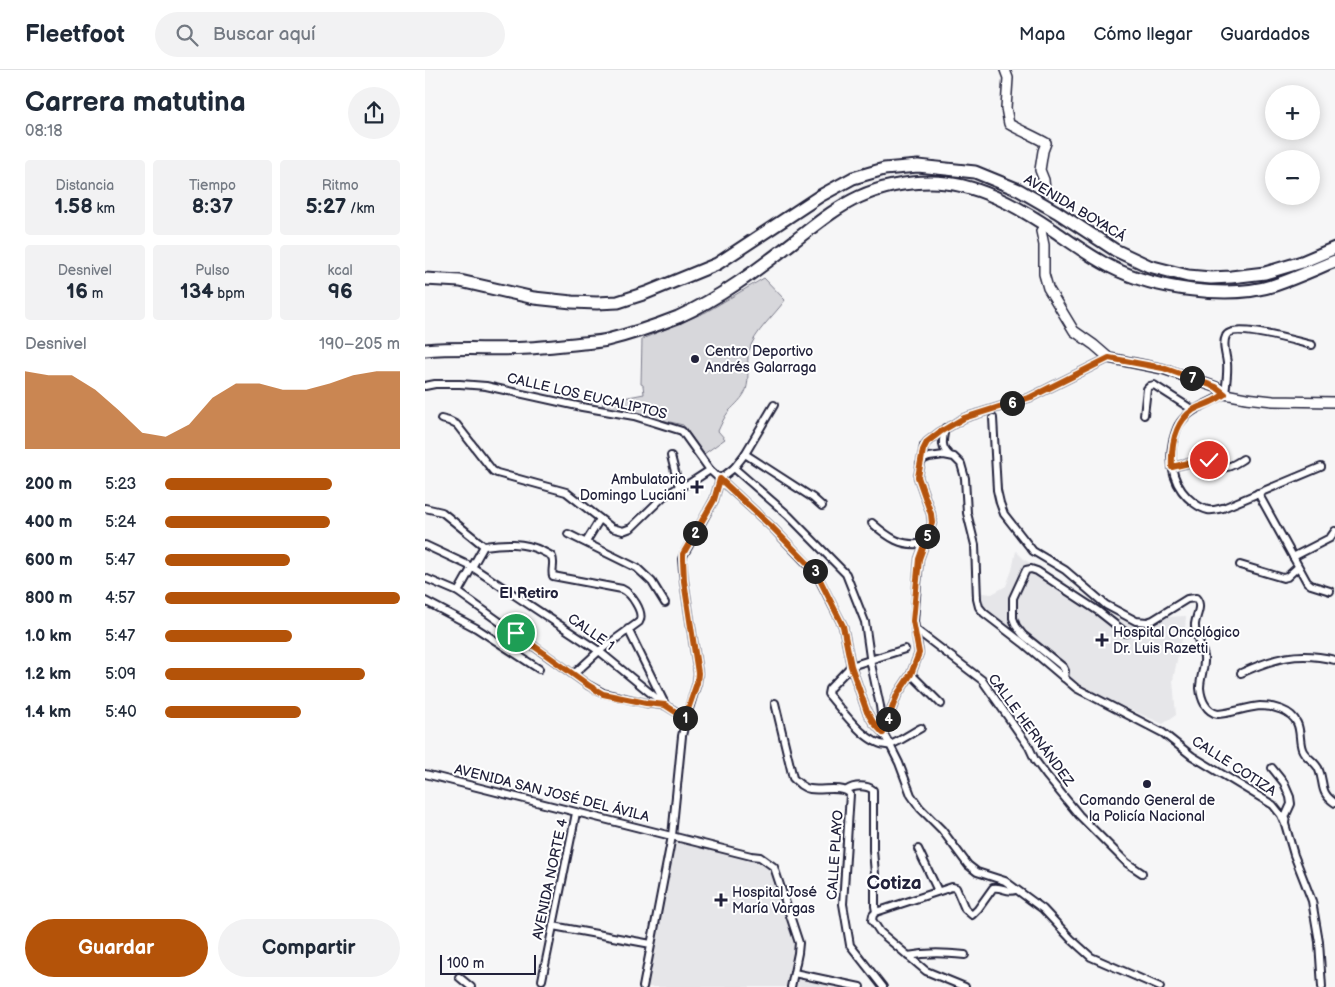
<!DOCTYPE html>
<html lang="es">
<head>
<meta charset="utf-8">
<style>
	body { margin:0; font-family:"Balsamiq Sans",sans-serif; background:#f2f2f3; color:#1f2937; height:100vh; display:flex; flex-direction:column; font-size:19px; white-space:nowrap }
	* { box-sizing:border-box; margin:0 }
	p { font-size:16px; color:#747a83 }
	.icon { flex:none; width:28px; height:28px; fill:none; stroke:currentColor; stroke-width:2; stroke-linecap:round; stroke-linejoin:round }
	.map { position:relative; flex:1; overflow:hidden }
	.side { display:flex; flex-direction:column; background:#fff; width:425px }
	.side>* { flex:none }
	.tools { position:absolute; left:840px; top:15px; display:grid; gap:10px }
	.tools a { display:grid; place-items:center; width:55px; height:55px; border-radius:50%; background:#fff; box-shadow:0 2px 12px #0003; font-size:25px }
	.scale { position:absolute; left:15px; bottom:12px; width:96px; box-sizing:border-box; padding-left:5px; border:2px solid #22223b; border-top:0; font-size:14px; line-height:18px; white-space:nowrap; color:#22223b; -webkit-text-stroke:4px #fff; paint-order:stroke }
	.pin { position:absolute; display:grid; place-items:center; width:42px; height:42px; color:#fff; margin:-21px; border:2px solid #fff; border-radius:50%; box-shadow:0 1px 5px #0007 }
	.km { position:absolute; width:25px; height:25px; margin:-12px; border-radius:50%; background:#222; color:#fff; font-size:14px; line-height:25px; text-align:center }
	.round { display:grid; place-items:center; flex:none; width:52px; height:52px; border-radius:26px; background:#f2f2f3 }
	.summary { display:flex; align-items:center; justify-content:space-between; height:85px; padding:0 25px }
	h1 { font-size:28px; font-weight:700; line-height:38px }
	.metrics { display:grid; grid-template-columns:repeat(3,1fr); gap:8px; height:85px; padding:5px 25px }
	.metrics div { display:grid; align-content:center; border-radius:5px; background:#f2f2f3; text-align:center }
	.metrics b { font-size:21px; font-weight:700 }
	.metrics small { font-size:14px; font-weight:400 }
	.metrics p { font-size:14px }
	.chart { height:140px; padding:10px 25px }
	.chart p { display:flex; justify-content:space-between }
	.chart svg { width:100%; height:90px; margin-top:5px; fill:#b45309; opacity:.7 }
	.action { display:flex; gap:10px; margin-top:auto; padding:10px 25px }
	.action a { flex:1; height:58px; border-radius:30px; background:#b45309; color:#fff; font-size:20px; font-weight:700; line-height:58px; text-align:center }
	.action a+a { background:#f2f2f3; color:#1f2937 }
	ul { padding:0 25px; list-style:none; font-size:16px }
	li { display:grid; grid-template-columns:80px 60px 1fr; align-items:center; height:38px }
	li i { height:12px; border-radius:6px; background:#b45309 }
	header { display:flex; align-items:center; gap:30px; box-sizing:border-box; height:70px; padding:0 25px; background:#fff; border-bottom:1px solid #e0e1e3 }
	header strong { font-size:24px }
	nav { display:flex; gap:28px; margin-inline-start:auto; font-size:18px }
	.search { width:350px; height:45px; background:#f2f2f3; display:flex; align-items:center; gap:12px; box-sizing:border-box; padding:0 18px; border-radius:28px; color:#747a83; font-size:19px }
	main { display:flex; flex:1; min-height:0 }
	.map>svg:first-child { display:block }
	.built { fill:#e6e6e9 }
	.green { fill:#d7d7db; stroke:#7c7c8b }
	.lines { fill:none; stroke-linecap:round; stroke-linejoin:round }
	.secondary-tunnel { stroke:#ccccd1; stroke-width:9; stroke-dasharray:9 4.5; stroke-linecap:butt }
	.street-casing { stroke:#22223b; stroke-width:10 }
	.secondary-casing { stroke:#22223b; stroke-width:12 }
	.highway-casing { stroke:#22223b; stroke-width:15 }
	.street { stroke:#fff; stroke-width:6 }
	.secondary { stroke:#fff; stroke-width:9 }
	.highway { stroke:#fff; stroke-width:11 }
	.route-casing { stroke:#fff; stroke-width:10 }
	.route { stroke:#b45309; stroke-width:6 }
	.poi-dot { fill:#22223b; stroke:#fff; stroke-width:2 }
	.labels { text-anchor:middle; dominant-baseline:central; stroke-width:4; stroke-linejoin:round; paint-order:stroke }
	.street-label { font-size:14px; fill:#22223b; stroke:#fff }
	.poi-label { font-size:14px; fill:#22223b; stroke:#fff; text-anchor:start }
	.neighbourhood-label { font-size:15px; font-weight:bold; fill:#22223b; stroke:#fff }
	.district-label { font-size:19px; font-weight:bold; fill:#22223b; stroke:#fff }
</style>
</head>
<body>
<header>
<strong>Fleetfoot</strong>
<div class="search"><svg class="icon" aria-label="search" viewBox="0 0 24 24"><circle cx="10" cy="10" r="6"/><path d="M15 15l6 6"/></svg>Buscar aquí</div>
<nav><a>Mapa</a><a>Cómo llegar</a><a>Guardados</a></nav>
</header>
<main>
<section class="side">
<div class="summary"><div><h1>Carrera matutina</h1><p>08:18</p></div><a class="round"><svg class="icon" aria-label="share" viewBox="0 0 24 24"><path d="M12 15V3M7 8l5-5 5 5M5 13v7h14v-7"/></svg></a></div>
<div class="metrics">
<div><p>Distancia</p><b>1.58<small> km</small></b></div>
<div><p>Tiempo</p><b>8:37</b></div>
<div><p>Ritmo</p><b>5:27<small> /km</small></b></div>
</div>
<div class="metrics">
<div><p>Desnivel</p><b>16<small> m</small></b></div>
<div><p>Pulso</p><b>134<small> bpm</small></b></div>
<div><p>kcal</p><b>96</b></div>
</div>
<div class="chart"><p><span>Desnivel</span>190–205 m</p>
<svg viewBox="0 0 160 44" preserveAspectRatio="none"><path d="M0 44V6L10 8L20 8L30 15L40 25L50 36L60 38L70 32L80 19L90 12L100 12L110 15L120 15L130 12L140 8L150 6L160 6V44z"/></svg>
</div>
<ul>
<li><b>200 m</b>5:23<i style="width:71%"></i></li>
<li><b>400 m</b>5:24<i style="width:70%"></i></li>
<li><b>600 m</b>5:47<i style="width:53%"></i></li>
<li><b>800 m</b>4:57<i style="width:100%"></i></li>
<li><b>1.0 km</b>5:47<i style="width:54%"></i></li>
<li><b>1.2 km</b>5:09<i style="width:85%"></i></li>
<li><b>1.4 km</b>5:40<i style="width:58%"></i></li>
</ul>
<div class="action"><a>Guardar</a><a>Compartir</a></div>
</section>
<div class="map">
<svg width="910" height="917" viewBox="0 0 910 917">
	<rect width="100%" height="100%" fill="#f6f6f7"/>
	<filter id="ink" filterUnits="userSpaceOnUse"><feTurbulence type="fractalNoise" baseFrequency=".02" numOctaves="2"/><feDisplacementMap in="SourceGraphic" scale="10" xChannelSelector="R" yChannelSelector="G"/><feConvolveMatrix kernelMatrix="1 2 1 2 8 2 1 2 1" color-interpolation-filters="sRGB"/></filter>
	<g filter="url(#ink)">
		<!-- built -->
		<g class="built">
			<polygon points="591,481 600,490 638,511 656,526 676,534 688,547 719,559 742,547 761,546 760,560 754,580 748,610 751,645 738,654 664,621 563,545 556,537 556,530 557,523 567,524 581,516 587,500"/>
			<polygon points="249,770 327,781 343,792 370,877 362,917 221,917"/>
			<polygon points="372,906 418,917 370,917"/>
		</g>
		<!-- green -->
		<path class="green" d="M339,208L360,230C349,246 329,262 324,281C321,293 325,308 321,320C318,328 310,335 304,341C299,347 296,355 293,361L300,369L279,384L258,355L177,336L178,332L219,324L218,315L216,314L217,269L281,242Z"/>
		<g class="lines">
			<!-- secondary-tunnel -->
			<polyline class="secondary-tunnel" points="616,156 620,120"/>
			<defs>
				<g id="street">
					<path d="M887,275C873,272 807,252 801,266C797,274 801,284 802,293C803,303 801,314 800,324C785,333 766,338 755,353C751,358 750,365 748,371C743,395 749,418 769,433C773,436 778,439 783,440C788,441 793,439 798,438L896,397"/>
					<polyline points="0,316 10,314 35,314 61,316 157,337 209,346 257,361 285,400 348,458 391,503 418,556 426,596 442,642 448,652 458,663 465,675 474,693 486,725 495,738 517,760 543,795 552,802 580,811 618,839 646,869 666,887 735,917"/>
					<polyline points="719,345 722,319 725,316 729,315 768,340"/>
					<path d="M568,348L572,420L575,433L579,444L608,481L640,500L681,535L711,551L722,552L728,550L762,529L771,528C778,536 771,545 770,554C769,566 777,575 779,587C780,598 775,607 775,618C776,629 781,642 793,644C807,643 822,637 835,636C848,636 866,640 872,653C876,661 874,671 877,679C880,688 891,691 894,700C900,715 894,722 910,733"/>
					<polyline points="16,349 24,351 32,355 68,401 72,403 141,422 187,458 198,461 206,458 239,426 254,417 265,413 285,400"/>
					<path d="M520,358C518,369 515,377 524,385"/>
					<polyline points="320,384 388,428 397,436"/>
					<polyline points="246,386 254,417"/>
					<polyline points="495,394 499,389 504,387 519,385 529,387 536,394 540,408 542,443 550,475 552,529 554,537 559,543 598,573 651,618 738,663 767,686 848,735 856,745 860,754 869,785 887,831 894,872 897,917"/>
					<path d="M747,397L780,389C785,390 786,393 790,396C800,401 810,394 818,389"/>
					<polyline points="309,398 363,445 421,504 440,552 446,594 455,636 458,658"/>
					<polyline points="833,423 882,512 886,515 905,521"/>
					<polyline points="0,438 17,442 59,476 33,522"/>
					<path d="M447,453C463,467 477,478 500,473"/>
					<polyline points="143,464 212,498 227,512 240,533"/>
					<polyline points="161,472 175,449"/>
					<polyline points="0,475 47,497 174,581 240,635 261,648"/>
					<path d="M59,476C79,473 99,472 117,481C120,483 125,484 127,487C130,493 126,500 128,506L197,519C206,523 220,543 214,552L174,581L149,604"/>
					<polyline points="868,487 905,468 910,461"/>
					<polyline points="815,495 858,508 862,507 873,497"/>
					<polyline points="0,508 33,522 163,615 178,623 221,633 239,635"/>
					<polyline points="0,531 51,558 114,599"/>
					<polyline points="203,559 239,632"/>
					<polyline points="490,559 557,610 604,677 610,690 621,705 654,745 702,793 717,803"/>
					<path d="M480,579L426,596L404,619L403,624C416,639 443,678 465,675C470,674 490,661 496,658"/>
					<path d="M816,603C849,588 873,581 910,590"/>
					<polyline points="486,604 516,634"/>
					<polyline points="639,608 640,601 638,597 598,565 591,556 588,548 588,528 601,500 606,499 612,501 673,541 701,563"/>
					<path d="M350,633L368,708C373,713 378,718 385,719C397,721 418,715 425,724L418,834L425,875L458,917"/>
					<polyline points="458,663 472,625 486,604 494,583 489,551 494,489 507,453 506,444 493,407 499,376 502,372 515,362 539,348 606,327 684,288"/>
					<polyline points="847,698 859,713 865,727 866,734 861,745 860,753"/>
					<polyline points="0,704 326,786 335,787 349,797 374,873 373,883 366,917"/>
					<path d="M422,720C429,715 442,715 448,720V780L450,804V836L451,842"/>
					<polyline points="493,779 513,821"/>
					<polyline points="128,856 226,874"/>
					<path d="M483,886C503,882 520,883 540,885"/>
					<polyline points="369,903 435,917"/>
					<polyline points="34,907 46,917"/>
					<polyline points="117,910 151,743"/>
					<polyline points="218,917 247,766 257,666 261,648 272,613 273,603 259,511 257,489 259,484 289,430 295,409 309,398 320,384 349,335"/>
					<path d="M540,917L501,901L455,862L447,850L448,845L451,842L527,817L531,818L540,839L547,845L553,839L568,818C577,816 581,823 591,820"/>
				</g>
				<g id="secondary">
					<path d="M580,0L583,8L581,38L584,54C596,61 609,66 621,73L618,81L615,100L619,110L620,120"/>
					<polyline points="616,161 619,175 619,204 623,218 649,261 669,275 684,288 738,299 791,317 800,324 821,328 848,331 910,332"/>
				</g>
				<g id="highway">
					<polyline points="0,209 35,211 109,228 147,232 172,233 193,232 221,223 292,194 395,126 428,108 459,99 493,96 550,102 594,120 632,142 690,180 724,196 763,206 786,208 806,207 840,203 877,192 910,178"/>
					<path d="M0,280C34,277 69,280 104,278C122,277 140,275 158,273C166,272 174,272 182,270C206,264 230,256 253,247C295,228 332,200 368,172C389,156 410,138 434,127C456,117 481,112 506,112C550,112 592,136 628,160C647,173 666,187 686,197C729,219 804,230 850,215C871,208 890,199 910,191"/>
				</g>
			</defs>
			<!-- street casing -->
			<use href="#street" class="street-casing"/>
			<!-- secondary casing -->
			<use href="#secondary" class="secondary-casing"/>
			<!-- highway casing -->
			<use href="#highway" class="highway-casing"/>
			<!-- street -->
			<use href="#street" class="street"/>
			<!-- secondary -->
			<use href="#secondary" class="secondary"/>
			<!-- highway -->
			<use href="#highway" class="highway"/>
		</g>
	</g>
	<g class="lines" filter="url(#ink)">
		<defs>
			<path id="route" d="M91,563L163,615L178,624L221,633L240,635L260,648L272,613L273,603L259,511L258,489V484L289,430L295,409L348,458L391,502L418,556L426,596L442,642L448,652L458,663L472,625L486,604L494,583L488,551L494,489L507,453L506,444L493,407L498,380L502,372L515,362L539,348L606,327L684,288L738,298L791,317L800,324C795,327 791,330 786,332C780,335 773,337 768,340C749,353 746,376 747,397L780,389L784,390"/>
		</defs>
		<!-- route casing -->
		<use href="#route" class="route-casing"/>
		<!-- route -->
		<use href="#route" class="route"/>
	</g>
	<!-- markers -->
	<g class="poi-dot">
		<circle cx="270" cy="289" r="5"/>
		<path d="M269.5 409.5h5v5h5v5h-5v5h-5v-5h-5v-5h5z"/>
		<path d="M674.5 562.5h5v5h5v5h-5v5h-5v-5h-5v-5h5z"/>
		<circle cx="722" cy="714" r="5"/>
		<path d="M293.5 822.5h5v5h5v5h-5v5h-5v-5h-5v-5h5z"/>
	</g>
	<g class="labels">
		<!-- street labels -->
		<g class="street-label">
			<text transform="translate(650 138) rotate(31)">AVENIDA BOYACÁ</text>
			<text transform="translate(162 326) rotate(13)">CALLE LOS EUCALIPTOS</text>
			<text transform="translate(166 562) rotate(35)">CALLE 1</text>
			<text transform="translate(606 660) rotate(54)">CALLE HERNÁNDEZ</text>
			<text transform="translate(809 696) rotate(33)">CALLE COTIZA</text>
			<text transform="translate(127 723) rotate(14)">AVENIDA SAN JOSÉ DEL ÁVILA</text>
			<text transform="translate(410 785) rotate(-86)">CALLE PLAYO</text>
			<text transform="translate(125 809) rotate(-78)">AVENIDA NORTE 4</text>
		</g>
		<!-- poi labels -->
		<g class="poi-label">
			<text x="280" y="281">Centro Deportivo<tspan x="280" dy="16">Andrés Galarraga</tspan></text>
			<text x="261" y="409" text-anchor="end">Ambulatorio<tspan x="261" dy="16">Domingo Luciani</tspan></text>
			<text x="688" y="562">Hospital Oncológico<tspan x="688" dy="16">Dr. Luis Razetti</tspan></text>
			<text x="722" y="730" text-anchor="middle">Comando General de<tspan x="722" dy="16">la Policía Nacional</tspan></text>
			<text x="307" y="822">Hospital José<tspan x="307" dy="16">María Vargas</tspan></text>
		</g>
		<!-- neighbourhood labels -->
		<g class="neighbourhood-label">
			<text x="104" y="523">El Retiro</text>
		</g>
		<!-- district labels -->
		<g class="district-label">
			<text x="469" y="813">Cotiza</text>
		</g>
	</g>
</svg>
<div class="tools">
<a>+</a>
<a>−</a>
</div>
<div class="scale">100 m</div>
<div class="pin" style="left:91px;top:563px;background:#1e9e55"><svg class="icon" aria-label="arrive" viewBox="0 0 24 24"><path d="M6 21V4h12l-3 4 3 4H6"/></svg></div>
<div class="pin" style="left:784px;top:390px;background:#d93025"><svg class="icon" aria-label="check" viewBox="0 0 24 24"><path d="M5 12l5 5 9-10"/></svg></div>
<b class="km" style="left:260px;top:648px">1</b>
<b class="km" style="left:270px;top:463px">2</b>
<b class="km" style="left:390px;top:501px">3</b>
<b class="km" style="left:463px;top:649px">4</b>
<b class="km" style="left:502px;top:466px">5</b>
<b class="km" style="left:587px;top:333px">6</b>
<b class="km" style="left:767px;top:308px">7</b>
</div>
</main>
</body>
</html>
